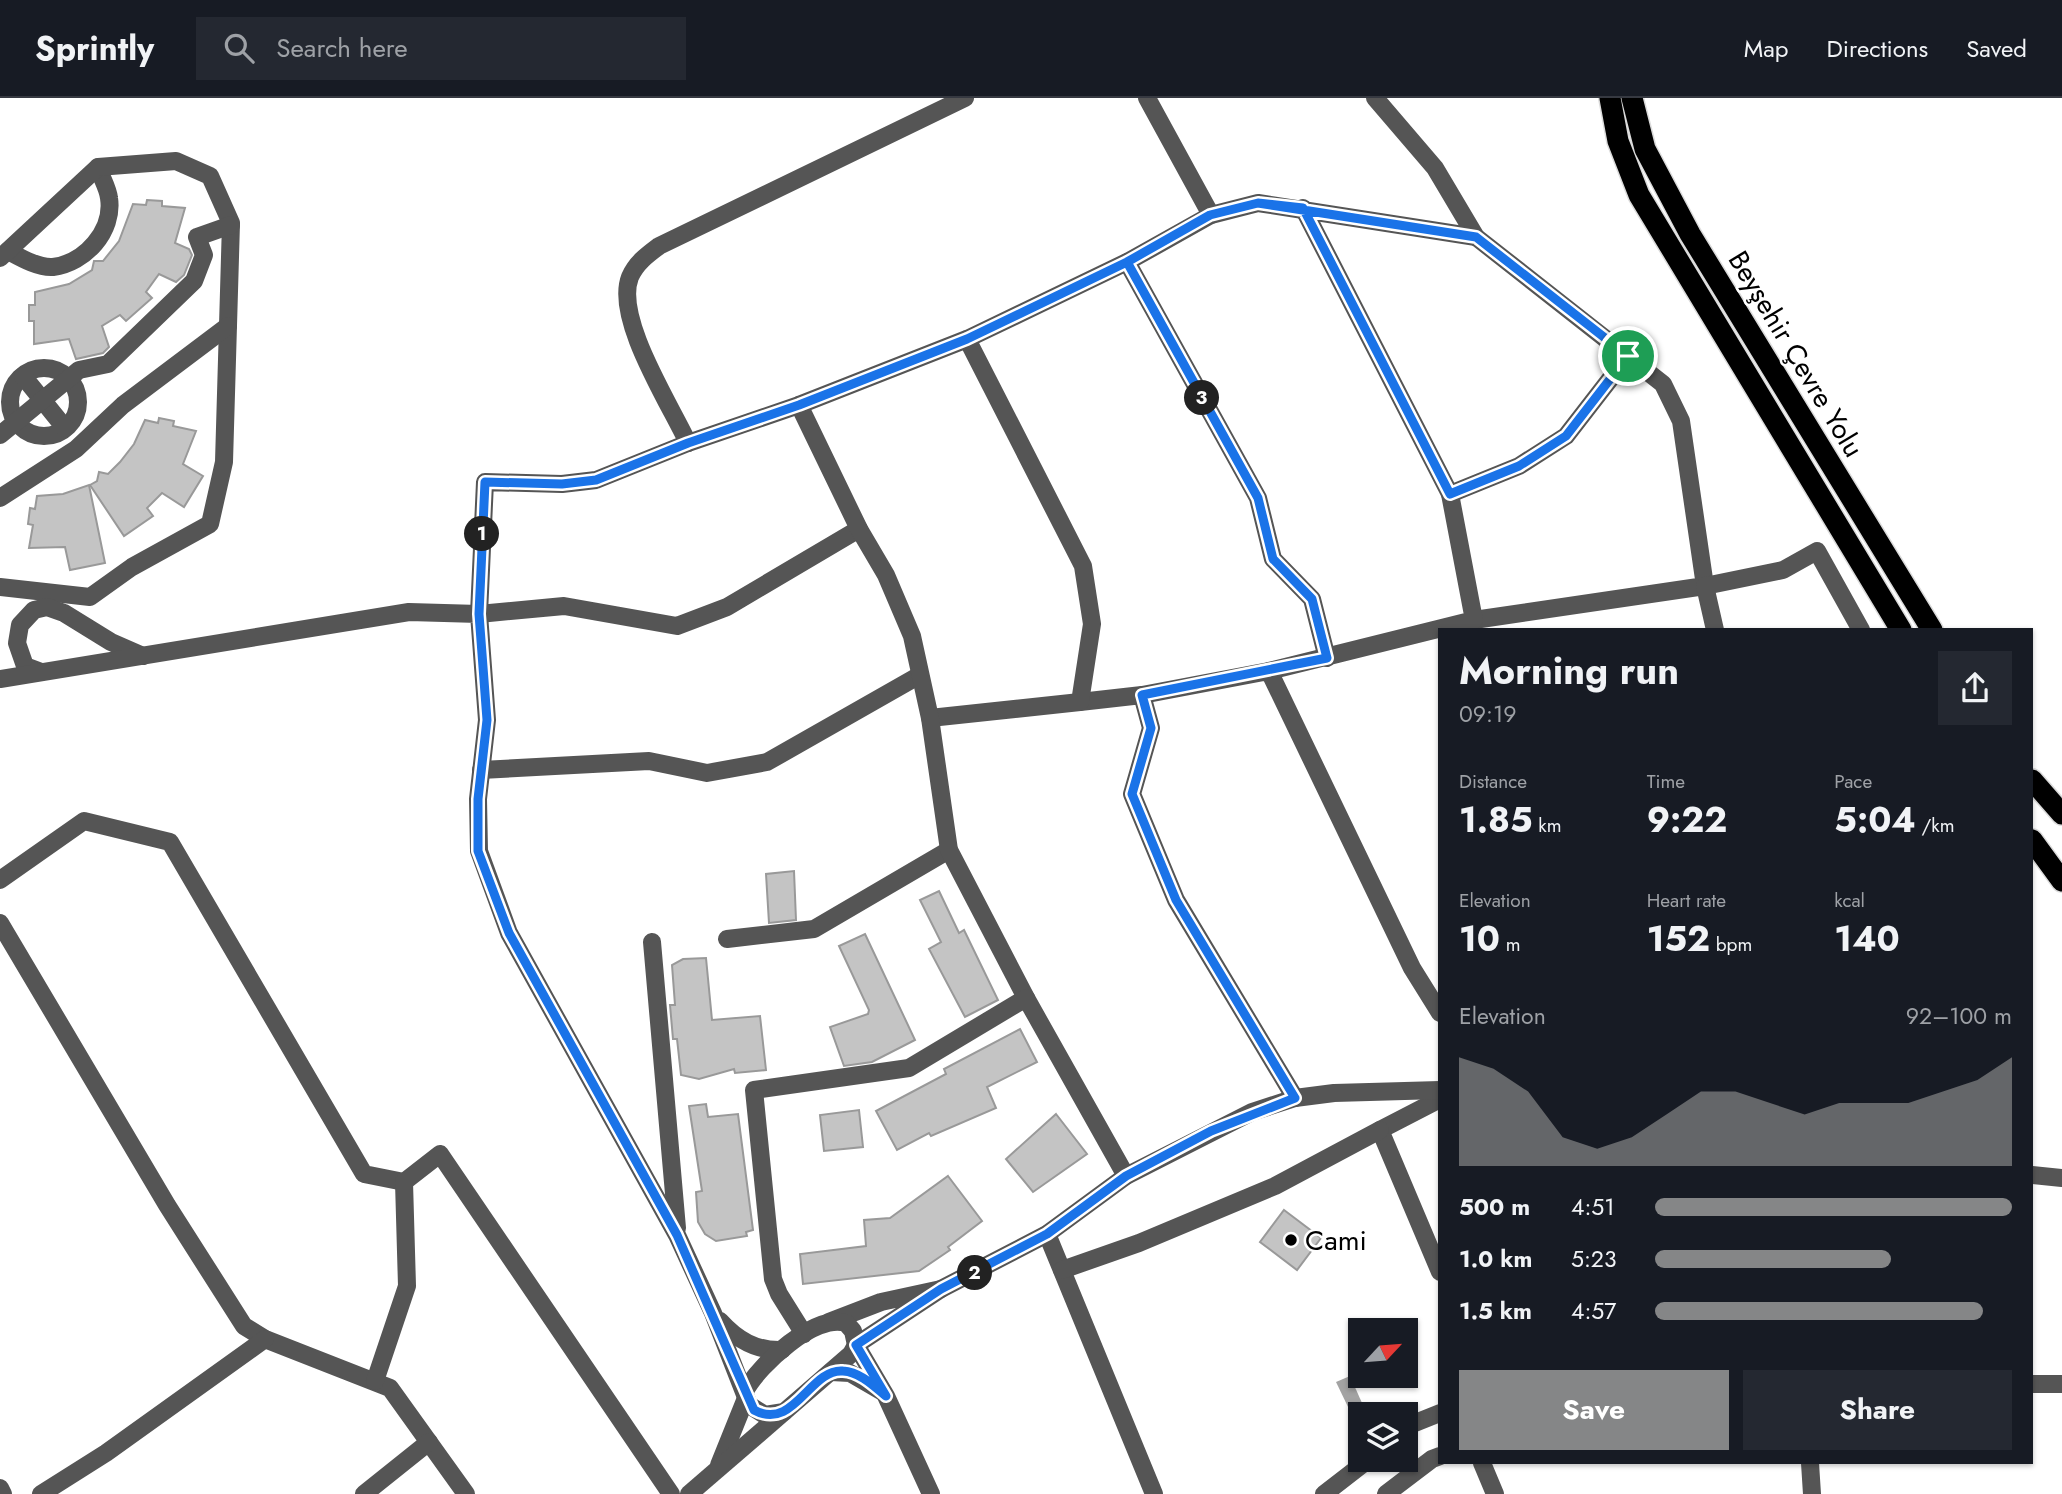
<!DOCTYPE html>
<html lang="en">
<head>
<meta charset="utf-8">
<style>
	body { margin:0; font-family:Jost,sans-serif; background:#242831; color:#f1f3f6; height:100vh; display:flex; flex-direction:column; font-size:26px; white-space:nowrap }
	* { box-sizing:border-box; margin:0 }
	p { font-size:23px; color:#9ea1a6 }
	.icon { flex:none; width:38px; height:38px; fill:none; stroke:currentColor; stroke-width:2; stroke-linecap:round; stroke-linejoin:round }
	.map { position:relative; flex:1; overflow:hidden }
	.details { position:absolute; left:1438px; top:530px; width:595px; height:836px; display:flex; flex-direction:column; background:#171b24; border-radius:0px; box-shadow:0 2px 5px #0004 }
	.details>* { flex:none }
	.needle { width:46px; rotate:64deg }
	.fabs { position:absolute; left:1348px; top:1220px; display:grid; gap:14px }
	.fabs a { display:grid; place-items:center; width:70px; height:70px; border-radius:0px; background:#171b24; box-shadow:0 2px 5px #0004; font-size:35px }
	.pin { position:absolute; display:grid; place-items:center; width:60px; height:60px; color:#fff; margin:-30px; border:4px solid #fff; border-radius:50%; box-shadow:0 2px 7px #0007 }
	.km { position:absolute; width:35px; height:35px; margin:-18px; border-radius:50%; background:#222; color:#fff; font-size:19px; line-height:35px; text-align:center }
	.round { display:grid; place-items:center; flex:none; width:74px; height:74px; border-radius:0px; background:#242831 }
	.overview { display:flex; align-items:center; justify-content:space-between; height:119px; padding:0 21px }
	h1 { font-size:38px; font-weight:700; line-height:52px }
	.stats { display:grid; grid-template-columns:repeat(3,1fr); gap:10px; height:119px; padding:7px 21px }
	.stats div { display:grid; align-content:center }
	.stats b { font-size:35px; font-weight:700 }
	.stats small { font-size:19px; font-weight:400 }
	.stats p { font-size:19px }
	.chart { height:196px; padding:14px 21px }
	.chart p { display:flex; justify-content:space-between }
	.chart svg { width:100%; height:126px; margin-top:7px; fill:#858687; opacity:.7 }
	.action { display:flex; gap:14px; margin-top:auto; padding:14px 21px }
	.action a { flex:1; height:80px; border-radius:0px; background:#858687; color:#fff; font-size:28px; font-weight:700; line-height:80px; text-align:center }
	.action a+a { background:#242831; color:#f1f3f6 }
	ul { padding:0 21px; list-style:none; font-size:23px }
	li { display:grid; grid-template-columns:112px 84px 1fr; align-items:center; height:52px }
	li i { height:18px; border-radius:9px; background:#858687 }
	header { display:flex; align-items:center; gap:42px; box-sizing:border-box; height:98px; padding:0 35px; background:#171b24; border-bottom:2px solid #363941 }
	header strong { font-size:33px }
	nav { display:flex; gap:38px; margin-inline-start:auto; font-size:24px }
	.search { width:490px; height:63px; background:#242831; display:flex; align-items:center; gap:18px; box-sizing:border-box; padding:0 24px; border-radius:0px; color:#9ea1a6; font-size:26px }
	.map>svg:first-child { display:block }
	.water { fill:#a3a3a3 }
	.building { fill:#c4c4c4; stroke:#999; stroke-width:2 }
	.lines { fill:none; stroke-linecap:round; stroke-linejoin:round }
	.highway-casing { stroke:#dbdbdb; stroke-width:24 }
	.minor { stroke:#555; stroke-width:18 }
	.highway { stroke:#000; stroke-width:21 }
	.route-casing { stroke:#fff; stroke-width:14 }
	.route { stroke:#1a73e8; stroke-width:9 }
	.poi-dot { fill:#000; stroke:#fff; stroke-width:2.5 }
	.labels { text-anchor:middle; dominant-baseline:central; stroke-width:5; stroke-linejoin:round; paint-order:stroke }
	.street-label { font-size:28px; fill:#000; stroke:#fff }
	.poi-label { font-size:28px; fill:#000; stroke:#fff; text-anchor:start }
</style>
</head>
<body>
<header>
<strong>Sprintly</strong>
<div class="search"><svg class="icon" aria-label="search" viewBox="0 0 24 24"><circle cx="10" cy="10" r="6"/><path d="M15 15l6 6"/></svg>Search here</div>
<nav><a>Map</a><a>Directions</a><a>Saved</a></nav>
</header>
<div class="map">
<svg width="2062" height="1396" viewBox="0 0 2062 1396">
	<rect width="100%" height="100%" fill="#fff"/>
	<!-- water -->
	<polygon class="water" points="1350,1278 1362,1305 1349,1311 1336,1284"/>
	<!-- building -->
	<g class="building">
		<polygon points="147,102 162,103 162,108 185,110 175,145 189,151 192,157 184,177 176,184 159,176 146,194 152,200 126,223 120,217 102,228 109,249 103,255 76,261 69,241 34,246 34,223 29,223 29,207 35,207 35,194 69,186 92,172 94,163 103,163 119,143 133,106 146,107"/>
		<polygon points="159,320 174,323 173,328 196,333 183,366 203,378 184,409 162,395 147,410 153,418 124,438 90,387 97,383 99,374 108,376 120,364 134,346 145,322 158,325"/>
		<polygon points="89,387 105,465 70,472 65,449 29,450 33,427 28,426 30,410 35,411 37,398 63,396"/>
		<polygon points="794,773 796,822 769,825 766,776"/>
		<polygon points="939,793 959,835 964,832 998,902 965,919 929,851 941,844 920,802"/>
		<polygon points="865,836 915,942 872,964 844,968 830,929 868,916 869,912 839,848"/>
		<polygon points="706,860 712,922 760,918 766,972 735,975 734,971 699,981 681,977 677,941 673,941 670,907 675,907 672,867 683,861"/>
		<polygon points="1020,931 1037,964 987,989 996,1010 931,1038 929,1035 897,1052 876,1013 946,976 944,971"/>
		<polygon points="706,1006 708,1019 738,1016 753,1132 746,1134 747,1138 716,1143 705,1136 698,1124 696,1094 702,1093 689,1008"/>
		<polygon points="859,1012 863,1049 824,1053 820,1017"/>
		<polygon points="1056,1016 1087,1056 1033,1094 1006,1061"/>
		<polygon points="948,1078 982,1123 948,1149 950,1152 919,1173 803,1186 800,1156 866,1148 864,1122 890,1120"/>
		<polygon points="1284,1112 1321,1140 1297,1172 1260,1144"/>
	</g>
	<g class="lines">
		<defs>
			<g id="highway">
				<polyline points="1610,0 1618,43 1639,97 1901,532"/>
				<polyline points="1632,0 1645,51 1690,136 1932,532"/>
				<polyline points="2032,682 2062,716"/>
				<polyline points="2032,742 2062,783"/>
			</g>
		</defs>
		<!-- highway casing -->
		<use href="#highway" class="highway-casing"/>
		<!-- minor -->
		<g class="minor">
			<polyline points="1147,0 1211,117"/>
			<polyline points="1375,0 1435,70 1476,139 1663,286 1681,323 1705,488 1474,522"/>
			<path d="M8,153C21,160 38,170 53,169C85,165 114,133 109,100C108,90 101,79 98,69"/>
			<polyline points="0,160 98,69 176,63 210,78 231,125 224,364 210,426 132,469 90,499 0,489"/>
			<polyline points="1127,164 1258,400 1273,461 1312,501 1327,560"/>
			<circle cx="44" cy="304" r="34"/>
			<polyline points="23,278 65,330"/>
			<polyline points="799,307 688,345 596,382 562,386 485,384 479,516 564,508 677,528 727,509 859,431"/>
			<polyline points="0,337 79,272 108,266 194,183 204,157 197,139 231,127"/>
			<path d="M688,345C670,306 614,220 630,179C636,165 647,157 659,148L965,0"/>
			<polyline points="1450,396 1519,368 1566,338 1628,258"/>
			<polyline points="0,400 76,351 123,307 228,228"/>
			<polyline points="1715,532 1705,488 1783,472 1817,453 1861,532"/>
			<polyline points="1269,573 1474,522 1450,396 1303,110"/>
			<polyline points="41,574 25,568 17,545 20,527 34,512 47,509 64,515 111,544 143,558"/>
			<polyline points="0,581 409,514 479,516 487,622 478,701 479,753 509,835 677,1137 713,1215 749,1307 765,1317 784,1314 851,1256 856,1247 941,1191 881,1204 829,1224"/>
			<polyline points="1142,597 1269,573 1412,870 1440,915"/>
			<polyline points="1080,604 1142,597 1151,630 1132,696 1176,802 1295,1000"/>
			<polyline points="930,620 1080,604 1092,526 1083,468 967,241"/>
			<polyline points="481,672 649,663 707,675 767,664 920,577"/>
			<polyline points="0,782 84,723 170,744 364,1076 404,1084"/>
			<polyline points="0,825 167,1107 244,1228 265,1241 390,1290 466,1396"/>
			<polyline points="727,841 814,831 949,752"/>
			<polyline points="652,844 677,1130"/>
			<polyline points="1026,900 949,752 930,620 912,538 886,477 859,431 799,307 967,241 1127,164 1211,117 1258,105 1476,139"/>
			<polyline points="1440,1001 1380,1032 1440,1174"/>
			<polyline points="2032,1077 2062,1080"/>
			<polyline points="1047,1136 1154,1396"/>
			<polyline points="1062,1172 1139,1145 1275,1088 1380,1032"/>
			<polyline points="941,1191 1047,1136 1126,1078 1252,1014 1295,1000 1334,995 1440,992"/>
			<path d="M720,1223C737,1242 756,1253 782,1252"/>
			<polyline points="804,1236 779,1196 773,1181 754,992 909,970 1026,900 1126,1078"/>
			<polyline points="831,1274 850,1275 881,1293"/>
			<polyline points="375,1283 407,1188 404,1084 440,1056 671,1396"/>
			<polyline points="2032,1286 2062,1286"/>
			<path d="M745,1293C759,1267 815,1215 846,1225L853,1233L856,1247L886,1298L931,1396"/>
			<polyline points="1405,1329 1440,1315"/>
			<polyline points="1482,1365 1495,1396"/>
			<polyline points="1810,1365 1812,1396"/>
			<polyline points="719,1367 746,1300"/>
			<polyline points="0,1390 3,1396"/>
			<polyline points="41,1396 106,1355 265,1241"/>
			<polyline points="364,1396 429,1344"/>
			<polyline points="689,1396 784,1314"/>
			<polyline points="1324,1396 1368,1362"/>
			<polyline points="1386,1396 1432,1361 1440,1358"/>
		</g>
		<!-- highway -->
		<use href="#highway" class="highway"/>
	</g>
	<g class="lines">
		<defs>
			<path id="route" d="M1628,258L1476,139L1258,105L1210,117L1127,164L967,241L799,307L688,345L596,382L562,386L485,384L479,516L487,622L478,701V753L509,835L677,1137L754,1312C794,1334 810,1270 843,1273C860,1274 874,1288 886,1298L856,1247L941,1191L1047,1136L1126,1078L1211,1033L1295,1000L1176,802L1132,696L1151,630L1142,597L1327,560L1312,501L1273,461L1258,400L1127,164L1210,117L1258,105L1303,110L1450,396L1519,368L1566,338L1628,258"/>
		</defs>
		<!-- route casing -->
		<use href="#route" class="route-casing"/>
		<!-- route -->
		<use href="#route" class="route"/>
	</g>
	<!-- markers -->
	<circle class="poi-dot" cx="1291" cy="1142" r="7"/>
	<g class="labels">
		<!-- street labels -->
		<g class="street-label">
			<text transform="translate(1796 256) rotate(59)">Beyşehir Çevre Yolu</text>
		</g>
		<!-- poi labels -->
		<g class="poi-label">
			<text x="1305" y="1142">Cami</text>
		</g>
	</g>
</svg>
<div class="fabs">
<a><svg class="needle" viewBox="-14 -14 28 28"><path d="M0-13l5 13h-10z" fill="#e53935"/><path d="M0 13l5-13h-10z" fill="#9ea1a6"/></svg></a>
<a><svg class="icon" aria-label="layers" viewBox="0 0 24 24"><path d="M12 4l9 5-9 5-9-5zM3 14l9 5 9-5"/></svg></a>
</div>
<div class="pin" style="left:1628px;top:258px;background:#1e9e55"><svg class="icon" aria-label="arrive" viewBox="0 0 24 24"><path d="M6 21V4h12l-3 4 3 4H6"/></svg></div>
<b class="km" style="left:482px;top:436px">1</b>
<b class="km" style="left:975px;top:1175px">2</b>
<b class="km" style="left:1202px;top:300px">3</b>
<section class="details">
<div class="overview"><div><h1>Morning run</h1><p>09:19</p></div><a class="round"><svg class="icon" aria-label="share" viewBox="0 0 24 24"><path d="M12 15V3M7 8l5-5 5 5M5 13v7h14v-7"/></svg></a></div>
<div class="stats">
<div><p>Distance</p><b>1.85<small> km</small></b></div>
<div><p>Time</p><b>9:22</b></div>
<div><p>Pace</p><b>5:04<small> /km</small></b></div>
</div>
<div class="stats">
<div><p>Elevation</p><b>10<small> m</small></b></div>
<div><p>Heart rate</p><b>152<small> bpm</small></b></div>
<div><p>kcal</p><b>140</b></div>
</div>
<div class="chart"><p><span>Elevation</span>92–100 m</p>
<svg viewBox="0 0 160 44" preserveAspectRatio="none"><path d="M0 44V6L10 10L20 18L30 34L40 38L50 34L60 26L70 18L80 18L90 22L100 26L110 22L120 22L130 22L140 18L150 14L160 6V44z"/></svg>
</div>
<ul>
<li><b>500 m</b>4:51<i style="width:100%"></i></li>
<li><b>1.0 km</b>5:23<i style="width:66%"></i></li>
<li><b>1.5 km</b>4:57<i style="width:92%"></i></li>
</ul>
<div class="action"><a>Save</a><a>Share</a></div>
</section>
</div>
</body>
</html>
